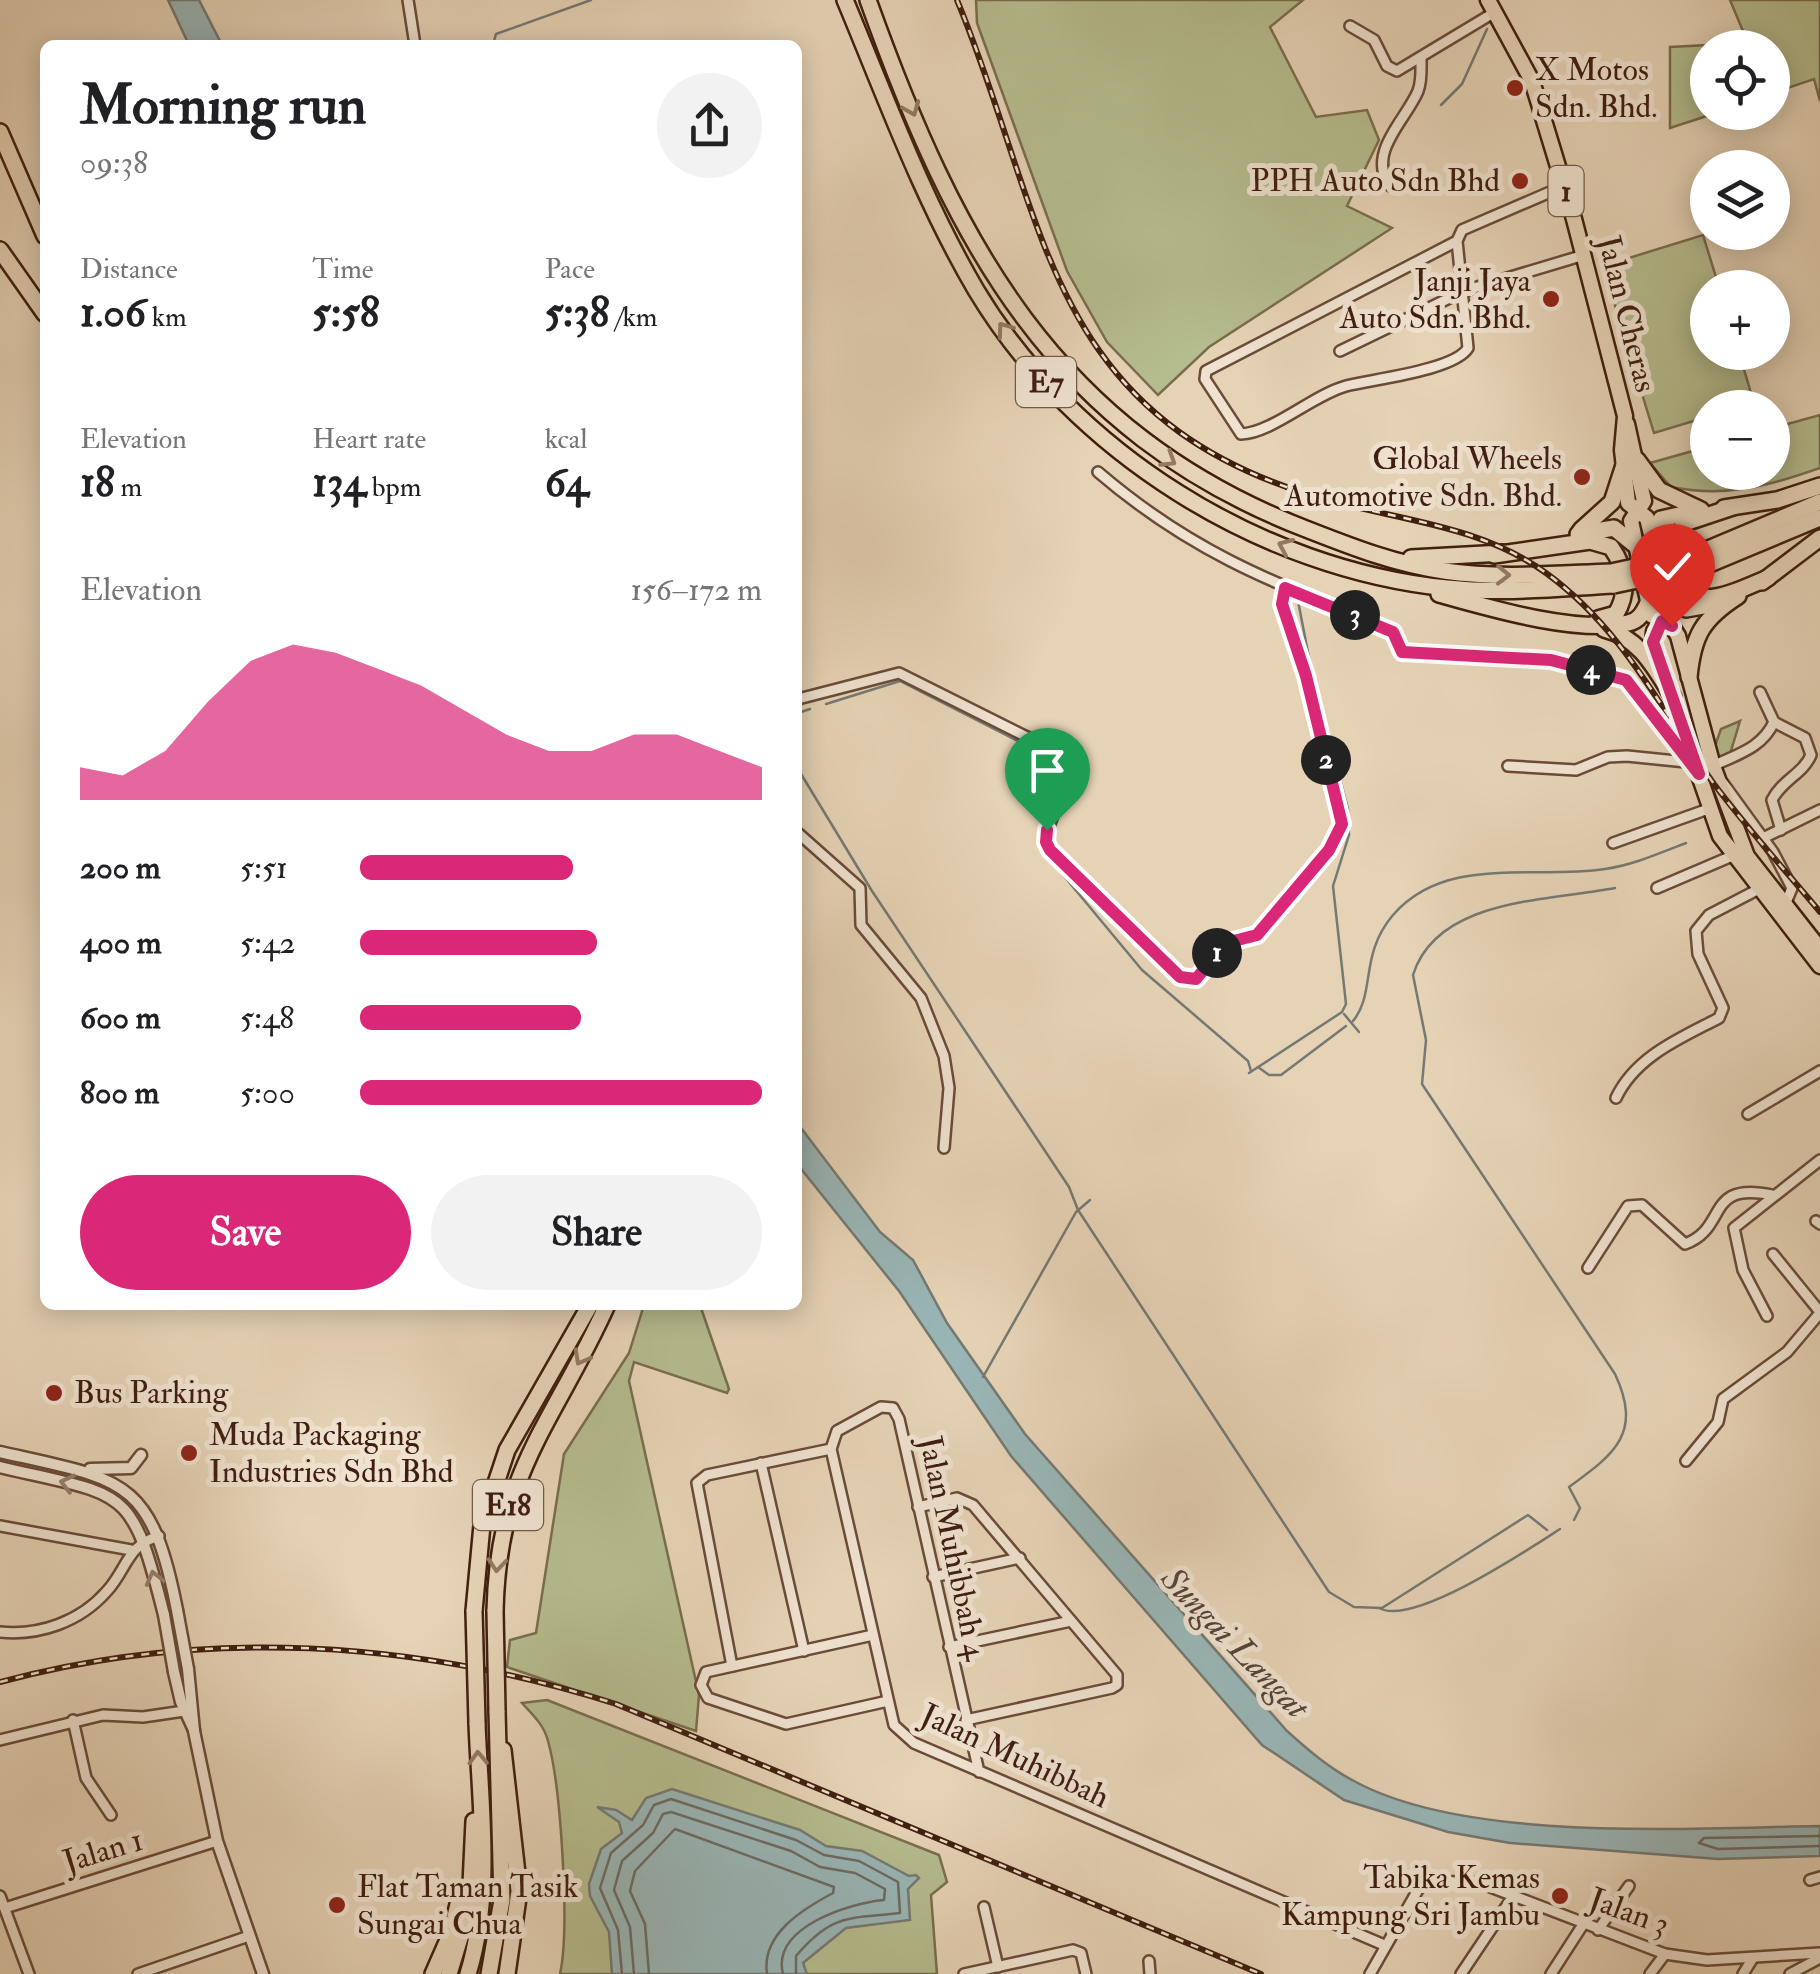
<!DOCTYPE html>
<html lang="en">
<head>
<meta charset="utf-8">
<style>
	body { margin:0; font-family:"IM FELL Double Pica",serif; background:#f2f2f2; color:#202124; height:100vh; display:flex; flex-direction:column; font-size:38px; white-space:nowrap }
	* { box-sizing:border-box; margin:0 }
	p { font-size:32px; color:#757577 }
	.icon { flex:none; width:55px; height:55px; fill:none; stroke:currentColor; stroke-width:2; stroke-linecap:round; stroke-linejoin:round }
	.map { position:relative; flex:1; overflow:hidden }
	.details { position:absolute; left:40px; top:40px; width:762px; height:1270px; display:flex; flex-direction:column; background:#fff; border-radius:15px; box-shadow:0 5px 25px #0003 }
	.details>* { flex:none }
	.buttons { position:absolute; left:1690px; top:30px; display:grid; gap:20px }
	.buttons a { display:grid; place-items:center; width:100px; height:100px; border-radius:50%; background:#fff; box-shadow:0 5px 25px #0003; font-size:50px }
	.pin { position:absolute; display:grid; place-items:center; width:85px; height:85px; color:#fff; margin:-102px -42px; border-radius:50% 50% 50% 0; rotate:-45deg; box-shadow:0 0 10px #0007 }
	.pin .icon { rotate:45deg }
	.km { position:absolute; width:50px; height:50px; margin:-25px; border-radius:50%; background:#222; color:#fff; font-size:28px; line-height:50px; text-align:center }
	.round { display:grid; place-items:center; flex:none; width:105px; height:105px; border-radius:52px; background:#f2f2f2 }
	.summary { display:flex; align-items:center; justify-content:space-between; height:170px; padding:0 40px }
	h1 { font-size:55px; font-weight:800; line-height:75px }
	.figures { display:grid; grid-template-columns:repeat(3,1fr); gap:15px; height:170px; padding:10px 40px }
	.figures div { display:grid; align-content:center }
	.figures b { font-size:42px; font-weight:800 }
	.figures small { font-size:28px; font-weight:400 }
	.figures p { font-size:28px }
	.chart { height:280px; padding:20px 40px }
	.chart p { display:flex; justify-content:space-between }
	.chart svg { width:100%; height:180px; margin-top:10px; fill:#db2777; opacity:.7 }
	.cta { display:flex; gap:20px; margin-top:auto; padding:20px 40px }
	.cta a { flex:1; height:115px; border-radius:60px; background:#db2777; color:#fff; font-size:40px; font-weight:800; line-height:115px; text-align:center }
	.cta a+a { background:#f2f2f2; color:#202124 }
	ul { padding:0 40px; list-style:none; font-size:32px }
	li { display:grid; grid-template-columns:160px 120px 1fr; align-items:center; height:75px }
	li i { height:25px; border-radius:12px; background:#db2777 }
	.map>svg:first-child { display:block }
	.green { fill:#b5bc8e; stroke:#7a6d4e; stroke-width:2.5 }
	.water { fill:#99b6b7; stroke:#757973; stroke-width:2.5 }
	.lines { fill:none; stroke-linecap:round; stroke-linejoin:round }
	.shore { stroke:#6c6a62; stroke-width:2.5 }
	.stream { stroke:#757973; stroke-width:2.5 }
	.minor-casing { stroke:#6a4b38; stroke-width:14 }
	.tertiary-casing { stroke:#6a4b38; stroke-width:15 }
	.primary-casing { stroke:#401e0e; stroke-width:19 }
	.motorway-casing { stroke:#401e0e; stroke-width:20 }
	.minor { stroke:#efe2d0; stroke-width:9 }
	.tertiary { stroke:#efe2d0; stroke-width:10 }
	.primary { stroke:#e6d3b6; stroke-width:14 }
	.motorway { stroke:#e6d3b6; stroke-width:15 }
	.rail-casing { stroke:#401e0e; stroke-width:6 }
	.rail { stroke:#efe2d0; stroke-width:2.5; stroke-dasharray:8; stroke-linecap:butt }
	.tertiary-bridge-casing { stroke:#6a4b38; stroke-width:15; stroke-linecap:butt }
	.motorway-bridge-casing { stroke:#401e0e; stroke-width:20; stroke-linecap:butt }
	.tertiary-bridge { stroke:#efe2d0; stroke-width:10 }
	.motorway-bridge { stroke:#e6d3b6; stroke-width:15 }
	.oneway { stroke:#937862 }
	.oneway2 { stroke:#98806f }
	.route-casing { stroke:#fff; stroke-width:20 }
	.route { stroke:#db2777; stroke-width:12 }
	.poi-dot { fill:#8f2418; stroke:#efe2d0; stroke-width:4 }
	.labels { text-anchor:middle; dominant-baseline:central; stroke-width:10; stroke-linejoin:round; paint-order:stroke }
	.shield { fill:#efe2d0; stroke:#745948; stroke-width:2.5 }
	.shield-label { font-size:30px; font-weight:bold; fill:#401e0e }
	.poi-label { font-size:32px; fill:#401e0e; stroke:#efe2d0; text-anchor:start }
	.street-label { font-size:32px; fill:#401e0e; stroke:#efe2d0 }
	.water-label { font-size:35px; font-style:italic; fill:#564438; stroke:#efe2d0 }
</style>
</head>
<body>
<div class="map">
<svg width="1820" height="1974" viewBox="0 0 1820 1974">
	<rect width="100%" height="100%" fill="#e6d3b6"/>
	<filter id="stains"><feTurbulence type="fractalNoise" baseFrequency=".002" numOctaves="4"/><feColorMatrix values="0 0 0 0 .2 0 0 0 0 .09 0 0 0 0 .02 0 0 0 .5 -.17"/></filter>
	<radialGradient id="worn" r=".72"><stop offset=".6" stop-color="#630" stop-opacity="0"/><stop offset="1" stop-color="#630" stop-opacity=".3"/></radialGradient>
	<!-- green -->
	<g class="green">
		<polygon points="976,0 1303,0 1270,27 1316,117 1367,110 1379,140 1347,206 1392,228 1209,347 1158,395 1107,342 1067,271 977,23"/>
		<polygon points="1730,0 1820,0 1820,101 1814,79 1773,93 1772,48 1708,48 1708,112 1716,113 1670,128 1670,47 1748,43"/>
		<polygon points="1703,235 1719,287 1708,288 1708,352 1739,353 1754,403 1708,408 1707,417 1654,433 1603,266"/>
		<path d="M1820,415V468C1769,486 1726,498 1671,487L1650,463L1707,447L1708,472H1772L1773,428Z"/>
		<polygon points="1740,721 1730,754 1718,759 1715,746 1721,729"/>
		<polygon points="644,1305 700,1305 729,1389 727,1393 634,1362 629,1381 699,1695 696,1731 507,1667 510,1640 536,1633 564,1454 629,1353"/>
		<path d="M547,1700L939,1855L947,1882L931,1895L937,1974H560C570,1929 561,1787 548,1741C544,1725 533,1715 522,1703Z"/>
	</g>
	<!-- water -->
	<g class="water">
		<polygon points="168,0 199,0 222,45 189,45"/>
		<path d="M798,1124L880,1232L913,1260L947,1323L1025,1434L1287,1731C1308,1750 1329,1768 1354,1781C1467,1843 1691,1828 1820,1826V1856L1718,1859L1510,1843L1448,1832L1344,1800L1262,1745L1011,1456L899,1291L798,1165Z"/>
		<polygon points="672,1789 800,1830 826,1846 862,1851 909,1876 916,1875 919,1878 908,1889 910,1920 846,1928 803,1963 807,1974 612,1974 609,1932 590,1896 589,1884 601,1849 622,1833 619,1822 597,1807 616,1810 632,1820 646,1798"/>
	</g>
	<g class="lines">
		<!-- shore -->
		<g class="shore">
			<polyline points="1820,1836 1704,1838 1699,1843 1718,1849 1820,1846"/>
			<path d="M622,1974L618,1930L600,1888L611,1853L643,1825L654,1805L671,1799L796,1840L824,1855L859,1861L898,1882L900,1913C851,1919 833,1912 796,1956V1974"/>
			<path d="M634,1974L630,1927L614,1890L622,1861L653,1833L663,1814L671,1812L791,1851L820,1867L855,1873L885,1889L884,1900C850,1903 771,1927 783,1974"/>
			<path d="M649,1974L645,1924L630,1891L635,1871L675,1829L834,1887L833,1893C803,1909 761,1934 767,1974"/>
		</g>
		<!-- stream -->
		<g class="stream">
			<polyline points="493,45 496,34 591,0"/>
			<polyline points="1441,105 1462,84 1487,29"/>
			<path d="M826,704L900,681L1047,756C1074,790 1038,811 1039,846L1142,970L1248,1061L1251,1071"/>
			<polyline points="798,713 810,709"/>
			<polyline points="798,769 872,891 1069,1187 1078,1210 1329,1592 1354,1607 1382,1608 1528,1515 1547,1530"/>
			<polyline points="1344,1014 1359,1032"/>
			<path d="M1353,1021C1376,993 1359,955 1393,915C1446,854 1534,880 1605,869C1633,865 1660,853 1686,843"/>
			<polyline points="1258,1067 1269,1075 1281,1075 1346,1026"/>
			<polyline points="1249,1073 1342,1012 1346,1004 1333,886 1349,835 1348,809 1311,668 1298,601"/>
			<polyline points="983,1377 1076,1212 1090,1200"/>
			<path d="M1574,1520L1580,1508L1569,1487C1614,1454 1643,1434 1615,1374L1422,1084L1426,1040L1413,975C1437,898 1548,901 1615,888"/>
			<path d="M1379,1608C1413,1627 1529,1549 1560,1529"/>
		</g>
		<defs>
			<g id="minor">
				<polyline points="408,0 415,45"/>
				<polyline points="1350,26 1374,40 1387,66 1397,71 1495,12"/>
				<path d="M1390,186C1366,153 1406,120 1418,91C1422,81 1421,69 1421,58"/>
				<path d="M1457,241L1206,371L1205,379L1241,434C1272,433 1313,395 1346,386C1374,379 1455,370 1468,348L1457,241L1462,230L1564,186"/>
				<polyline points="1340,351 1464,291 1584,255"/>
				<path d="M1098,472C1189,550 1266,580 1376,623L1393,632L1403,652L1551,660L1626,680L1696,772"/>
				<polyline points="798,699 899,673 1045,746 1062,763 1068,777 1046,834 1048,846 1175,972 1186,980 1196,979 1226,943 1257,935 1340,833 1340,808 1307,676 1282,604 1285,588"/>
				<path d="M1774,722L1805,738L1811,755C1803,774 1782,780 1772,800L1781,830"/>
				<polyline points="1508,766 1576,770 1608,757 1627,756 1686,762"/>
				<path d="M1715,769L1713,766C1738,754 1762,748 1774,722L1760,692"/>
				<polyline points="1723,783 1773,852 1792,888 1785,905"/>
				<polyline points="798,833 860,888 861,925 921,998 944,1056 949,1088 944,1148"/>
				<polyline points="1763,838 1820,810"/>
				<polyline points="1613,843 1711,808"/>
				<polyline points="1657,888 1732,856"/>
				<path d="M1616,1098C1636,1056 1681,1038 1719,1018L1723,1008L1698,954L1696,931L1709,915L1757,890"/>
				<polyline points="1748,1114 1820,1071"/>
				<polyline points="1816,1221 1820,1224"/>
				<polyline points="1773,1254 1820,1312"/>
				<path d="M1588,1268L1628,1206L1642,1205L1685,1244C1729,1228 1704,1181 1772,1195"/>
				<polyline points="1767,1316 1743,1270 1734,1228 1820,1160"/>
				<polyline points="1686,1461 1718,1422 1723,1399 1787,1352 1820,1313"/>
				<polyline points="761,1463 804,1651"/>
				<polyline points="918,1507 957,1498 973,1505 1117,1675 1117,1685 1112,1688 966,1720"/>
				<polyline points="0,1526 131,1550"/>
				<polyline points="933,1577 1020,1558"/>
				<path d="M0,1632C39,1636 80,1622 107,1591C127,1569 127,1545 159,1536"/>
				<polyline points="873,1635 706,1672 701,1685 708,1698 786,1724 888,1701"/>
				<polyline points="949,1647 1071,1621"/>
				<polyline points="732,1666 697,1483 707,1475 831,1449"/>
				<polyline points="73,1720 86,1778 111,1815"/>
				<polyline points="0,1740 103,1715 143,1717 184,1711"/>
				<polyline points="979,1772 899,1419 893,1408 881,1407 837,1431 831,1449 894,1725 914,1743 1384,1945"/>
				<polyline points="1810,1880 1820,1877"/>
				<polyline points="0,1896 29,1974"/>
				<polyline points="984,1907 998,1967"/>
				<polyline points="5,1908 217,1841"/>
				<polyline points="1598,1930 1629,1886"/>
				<polyline points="1149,1961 1150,1974"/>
				<polyline points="138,1974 249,1936"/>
				<polyline points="964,1974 1073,1950 1081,1953 1086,1974"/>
				<polyline points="1370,1974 1419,1888 1435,1881 1480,1883 1665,1954 1707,1960 1820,1953"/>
				<polyline points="1461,1974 1514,1895"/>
				<polyline points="1551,1974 1584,1923"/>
				<polyline points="1650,1974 1665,1954"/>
				<polyline points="1743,1974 1753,1958"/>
				<polyline points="1790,1974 1820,1958"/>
			</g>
			<g id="tertiary">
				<path d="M0,1452C124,1480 151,1477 177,1610"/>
				<path d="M0,1467C126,1497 131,1483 164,1615"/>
				<polyline points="90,1469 131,1468 141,1455"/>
				<polyline points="188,1669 194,1731 217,1841 263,1974"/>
				<polyline points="174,1672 181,1702 194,1730"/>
			</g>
			<g id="primary">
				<polyline points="1488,0 1532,81 1574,219 1625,416 1622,450 1628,503 1647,518 1670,612 1654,631 1653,642 1720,836 1820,966"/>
				<polyline points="1627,424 1644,501 1631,521 1651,615 1672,626 1678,636 1713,766 1747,856 1820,949"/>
			</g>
			<g id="motorway">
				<path d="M845,0C886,98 922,198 976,290C1073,452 1260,569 1447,588C1503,594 1558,588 1614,585"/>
				<path d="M868,0C955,243 1053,431 1306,529C1352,547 1395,564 1444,571C1499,579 1555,574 1611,572"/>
				<polyline points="0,132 45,236"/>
				<polyline points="0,250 45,314"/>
				<polyline points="1637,460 1659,490 1699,509"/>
				<path d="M1733,507L1685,523L1676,536C1675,550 1678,561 1682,575C1692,618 1742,588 1768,578"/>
				<polyline points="1724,508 1777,500 1820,486"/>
				<polyline points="1581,530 1612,502 1624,465"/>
				<polyline points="1578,534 1614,528 1636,546"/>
				<polyline points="1652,541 1661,519 1701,510"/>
				<polyline points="1699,553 1820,502"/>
				<path d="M1494,555L1590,541L1611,547C1626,568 1629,592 1616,614L1598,619"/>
				<polyline points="1411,558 1503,553"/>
				<polyline points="1707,565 1820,518"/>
				<polyline points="1762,582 1820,538"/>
				<path d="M1439,594C1489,608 1577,634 1628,623C1640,621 1644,611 1649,601"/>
				<polyline points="1665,595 1686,609 1720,603"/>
				<path d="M1604,629C1640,638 1654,667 1673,697"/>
				<path d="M1689,677C1693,636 1702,619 1738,596"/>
				<polyline points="474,1611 482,1525 507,1450 590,1305"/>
				<path d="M495,1611C498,1470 554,1423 607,1305"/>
				<polyline points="503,1750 519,1891 507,1974"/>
				<polyline points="433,1974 451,1933 462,1888"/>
				<polyline points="449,1974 470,1905 474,1821"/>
				<path d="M468,1974C493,1892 480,1806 477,1723"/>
				<polyline points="489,1974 502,1900 497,1711"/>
			</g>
		</defs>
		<!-- minor casing -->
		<use href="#minor" class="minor-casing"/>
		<!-- tertiary casing -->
		<use href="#tertiary" class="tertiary-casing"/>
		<!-- primary casing -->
		<use href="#primary" class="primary-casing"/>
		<!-- motorway casing -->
		<use href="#motorway" class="motorway-casing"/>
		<!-- minor -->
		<use href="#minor" class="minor"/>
		<!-- tertiary -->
		<use href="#tertiary" class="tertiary"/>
		<!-- primary -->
		<use href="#primary" class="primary"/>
		<!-- motorway -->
		<use href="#motorway" class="motorway"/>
		<defs>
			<g id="rail">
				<path d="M957,0C1046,214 1044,409 1304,493C1386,520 1474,521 1546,573C1623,629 1660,708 1714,784C1747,828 1785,870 1820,912"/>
				<path d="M0,1682C205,1627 415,1640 616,1704L1261,1974"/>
			</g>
		</defs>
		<!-- rail casing -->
		<use href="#rail" class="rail-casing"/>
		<!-- rail -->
		<use href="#rail" class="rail"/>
		<defs>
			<g id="tertiary-bridge">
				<polyline points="177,1610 188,1669"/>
				<polyline points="164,1615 174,1672"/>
			</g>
			<g id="motorway-bridge">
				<polyline points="1611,572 1699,553"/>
				<polyline points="1614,585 1707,565"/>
				<polyline points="474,1611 477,1723"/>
				<polyline points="495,1611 497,1711"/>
			</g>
		</defs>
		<!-- tertiary-bridge casing -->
		<use href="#tertiary-bridge" class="tertiary-bridge-casing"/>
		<!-- motorway-bridge casing -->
		<use href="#motorway-bridge" class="motorway-bridge-casing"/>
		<!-- tertiary-bridge -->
		<use href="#tertiary-bridge" class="tertiary-bridge"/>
		<!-- motorway-bridge -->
		<use href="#motorway-bridge" class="motorway-bridge"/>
	</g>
	<!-- one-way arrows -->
	<defs><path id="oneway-chevron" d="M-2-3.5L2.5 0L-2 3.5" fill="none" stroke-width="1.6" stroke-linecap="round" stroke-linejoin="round" transform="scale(2.5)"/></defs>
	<g class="oneway">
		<use href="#oneway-chevron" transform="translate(912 109) rotate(68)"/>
		<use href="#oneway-chevron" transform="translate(1004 329) rotate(-126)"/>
		<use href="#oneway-chevron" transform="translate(1169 460) rotate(32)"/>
		<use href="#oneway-chevron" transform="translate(1285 546) rotate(-156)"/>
		<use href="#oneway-chevron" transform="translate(1503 575) rotate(1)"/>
		<use href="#oneway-chevron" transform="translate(581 1358) rotate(119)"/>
		<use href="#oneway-chevron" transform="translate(497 1565) rotate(95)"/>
		<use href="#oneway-chevron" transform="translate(478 1758) rotate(-92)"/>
	</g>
	<g class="oneway2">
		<use href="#oneway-chevron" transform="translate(67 1483) rotate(-167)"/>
		<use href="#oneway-chevron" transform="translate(154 1578) rotate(-104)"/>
	</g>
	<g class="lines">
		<defs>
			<polyline id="route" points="1047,830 1046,842 1050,850 1180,977 1196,979 1226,943 1257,935 1329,850 1342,824 1306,676 1282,604 1285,588 1393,632 1402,652 1551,660 1626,680 1699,774 1653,642 1662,621 1672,626"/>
		</defs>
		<!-- route casing -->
		<use href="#route" class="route-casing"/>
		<!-- route -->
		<use href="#route" class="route"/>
	</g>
	<!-- markers -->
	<g class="poi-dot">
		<circle cx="1515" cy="88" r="10"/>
		<circle cx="1520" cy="181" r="10"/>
		<circle cx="1551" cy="299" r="10"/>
		<circle cx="1582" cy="477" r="10"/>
		<circle cx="54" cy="1393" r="10"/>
		<circle cx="189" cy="1453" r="10"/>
		<circle cx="1560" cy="1896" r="10"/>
		<circle cx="337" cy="1905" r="10"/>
	</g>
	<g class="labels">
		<!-- shield labels -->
		<g class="shield">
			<rect x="1548.5" y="166" width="35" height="50" rx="8"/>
			<rect x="1016" y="357" width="60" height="50" rx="8"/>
			<rect x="473" y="1480" width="70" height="50" rx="8"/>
		</g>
		<g class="shield-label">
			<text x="1566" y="191">1</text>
			<text x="1046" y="382">E7</text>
			<text x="508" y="1505">E18</text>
		</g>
		<!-- poi labels -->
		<g class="poi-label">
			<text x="1535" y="70">X Motos<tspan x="1535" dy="37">Sdn. Bhd.</tspan></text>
			<text x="1500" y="181" text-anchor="end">PPH Auto Sdn Bhd</text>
			<text x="1531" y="281" text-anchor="end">Janji Jaya<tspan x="1531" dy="37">Auto Sdn. Bhd.</tspan></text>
			<text x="1562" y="459" text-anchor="end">Global Wheels<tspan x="1562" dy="37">Automotive Sdn. Bhd.</tspan></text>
			<text x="74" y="1393">Bus Parking</text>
			<text x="209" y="1435">Muda Packaging<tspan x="209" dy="37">Industries Sdn Bhd</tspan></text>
			<text x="1540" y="1878" text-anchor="end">Tabika Kemas<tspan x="1540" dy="37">Kampung Sri Jambu</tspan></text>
			<text x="357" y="1887">Flat Taman Tasik<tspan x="357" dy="37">Sungai Chua</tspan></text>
		</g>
		<!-- street labels -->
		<g class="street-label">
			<text transform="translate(1627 314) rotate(76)">Jalan Cheras</text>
			<text transform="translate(953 1548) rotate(78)">Jalan Muhibbah 4</text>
			<text transform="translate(1015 1756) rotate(25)">Jalan Muhibbah</text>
			<text transform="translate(103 1851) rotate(-17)">Jalan 1</text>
			<text transform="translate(1629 1912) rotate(20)">Jalan 3</text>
		</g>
		<!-- water labels -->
		<g class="water-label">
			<text transform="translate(1235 1643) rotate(46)">Sungai Langat</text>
		</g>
	</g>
	<rect width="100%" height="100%" filter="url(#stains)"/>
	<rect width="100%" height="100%" fill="url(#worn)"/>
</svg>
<div class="buttons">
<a><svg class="icon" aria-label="locate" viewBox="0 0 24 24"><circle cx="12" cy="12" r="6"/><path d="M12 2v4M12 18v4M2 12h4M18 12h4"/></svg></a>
<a><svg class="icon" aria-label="layers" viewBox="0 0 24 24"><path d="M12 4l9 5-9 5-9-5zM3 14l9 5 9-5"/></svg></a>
<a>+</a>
<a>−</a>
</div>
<div class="pin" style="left:1047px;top:830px;background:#1e9e55"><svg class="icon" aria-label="arrive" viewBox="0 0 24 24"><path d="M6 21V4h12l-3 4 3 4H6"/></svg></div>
<div class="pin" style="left:1672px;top:626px;background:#d93025"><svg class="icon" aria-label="check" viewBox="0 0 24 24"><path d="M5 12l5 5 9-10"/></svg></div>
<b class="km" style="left:1217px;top:953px">1</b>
<b class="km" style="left:1326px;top:760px">2</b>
<b class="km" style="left:1355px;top:615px">3</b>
<b class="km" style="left:1591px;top:670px">4</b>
<section class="details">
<div class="summary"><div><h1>Morning run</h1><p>09:38</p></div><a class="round"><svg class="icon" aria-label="share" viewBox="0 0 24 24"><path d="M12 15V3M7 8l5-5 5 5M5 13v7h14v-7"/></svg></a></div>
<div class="figures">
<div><p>Distance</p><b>1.06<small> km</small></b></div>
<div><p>Time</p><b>5:58</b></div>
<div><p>Pace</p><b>5:38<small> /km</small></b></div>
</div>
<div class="figures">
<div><p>Elevation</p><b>18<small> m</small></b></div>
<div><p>Heart rate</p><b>134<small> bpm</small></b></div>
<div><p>kcal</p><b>64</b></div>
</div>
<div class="chart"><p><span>Elevation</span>156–172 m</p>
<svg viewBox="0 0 160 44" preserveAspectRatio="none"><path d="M0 44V36L10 38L20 32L30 20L40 10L50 6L60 8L70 12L80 16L90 22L100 28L110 32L120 32L130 28L140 28L150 32L160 36V44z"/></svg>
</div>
<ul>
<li><b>200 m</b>5:51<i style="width:53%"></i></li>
<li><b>400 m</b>5:42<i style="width:59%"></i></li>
<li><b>600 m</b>5:48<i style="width:55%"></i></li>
<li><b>800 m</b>5:00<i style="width:100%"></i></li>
</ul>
<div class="cta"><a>Save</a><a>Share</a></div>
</section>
</div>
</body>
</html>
